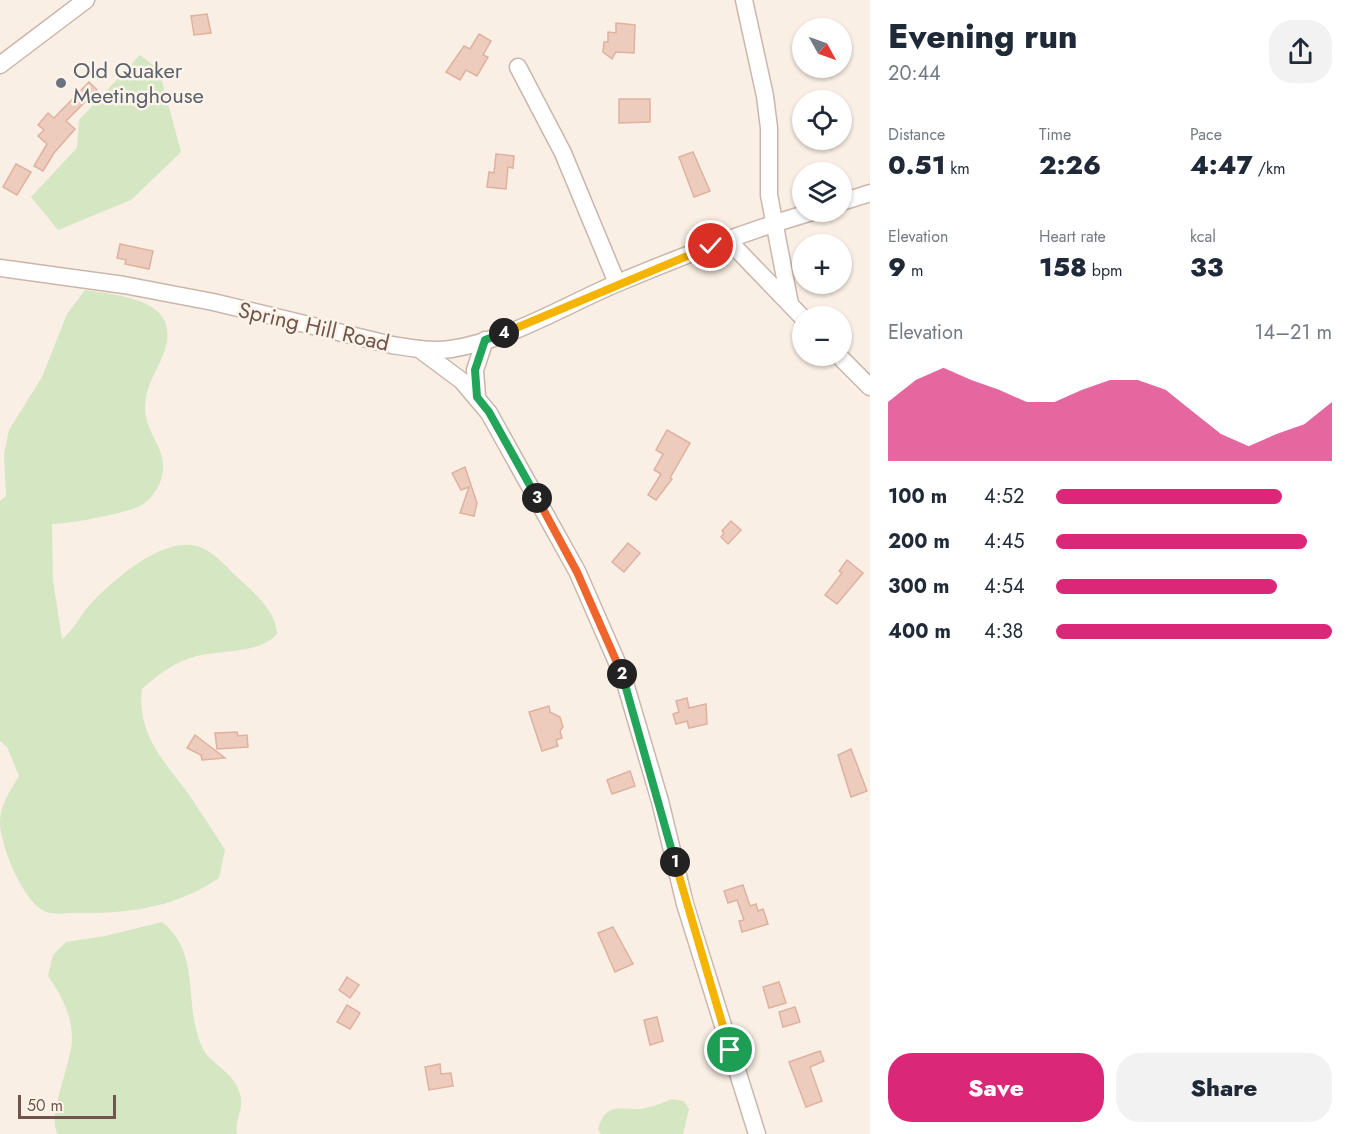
<!DOCTYPE html>
<html lang="en">
<head>
<meta charset="utf-8">
<style>
	body { margin:0; font-family:Jost,sans-serif; background:#f2f2f3; color:#1f2937; height:100vh; display:flex; flex-direction:column; font-size:22px; white-space:nowrap }
	* { box-sizing:border-box; margin:0 }
	p { font-size:20px; color:#747a83 }
	.icon { flex:none; width:33px; height:33px; fill:none; stroke:currentColor; stroke-width:2; stroke-linecap:round; stroke-linejoin:round }
	.map { position:relative; flex:1; overflow:hidden }
	.drawer { display:flex; flex-direction:column; background:#fff; width:480px }
	.drawer>* { flex:none }
	.needle { width:39px; rotate:130deg }
	.fabs { position:absolute; left:792px; top:18px; display:grid; gap:12px }
	.fabs a { display:grid; place-items:center; width:60px; height:60px; border-radius:50%; background:#fff; box-shadow:0 2px 4px #0004; font-size:30px }
	.scale { position:absolute; left:18px; bottom:15px; width:98px; box-sizing:border-box; padding-left:6px; border:3px solid #70554c; border-top:0; font-size:16px; line-height:21px; white-space:nowrap; color:#70554c; -webkit-text-stroke:4px #fdf4e9; paint-order:stroke }
	.pin { position:absolute; display:grid; place-items:center; width:51px; height:51px; color:#fff; margin:-26px; border:3px solid #fff; border-radius:50%; box-shadow:0 2px 6px #0007 }
	.km { position:absolute; width:30px; height:30px; margin:-15px; border-radius:50%; background:#222; color:#fff; font-size:16px; line-height:30px; text-align:center }
	.round { display:grid; place-items:center; flex:none; width:63px; height:63px; border-radius:24px; background:#f2f2f3 }
	.overview { display:flex; align-items:center; justify-content:space-between; height:102px; padding:0 18px }
	h1 { font-size:33px; font-weight:800; line-height:45px }
	.metrics { display:grid; grid-template-columns:repeat(3,1fr); gap:9px; height:102px; padding:6px 18px }
	.metrics div { display:grid; align-content:center }
	.metrics b { font-size:26px; font-weight:800 }
	.metrics small { font-size:16px; font-weight:400 }
	.metrics p { font-size:16px }
	.chart { height:168px; padding:12px 18px }
	.chart p { display:flex; justify-content:space-between }
	.chart svg { width:100%; height:108px; margin-top:6px; fill:#db2777; opacity:.7 }
	.button { display:flex; gap:12px; margin-top:auto; padding:12px 18px }
	.button a { flex:1; height:69px; border-radius:24px; background:#db2777; color:#fff; font-size:24px; font-weight:800; line-height:69px; text-align:center }
	.button a+a { background:#f2f2f3; color:#1f2937 }
	ul { padding:0 18px; list-style:none; font-size:20px }
	li { display:grid; grid-template-columns:96px 72px 1fr; align-items:center; height:45px }
	li i { height:15px; border-radius:8px; background:#db2777 }
	main { display:flex; flex:1; min-height:0 }
	.map>svg:first-child { display:block }
	.green { fill:#d5e6c3 }
	.building { fill:#edccbd; stroke:#deb29f; stroke-width:1.5 }
	.lines { fill:none; stroke-linecap:round; stroke-linejoin:round }
	.minor-casing { stroke:#cab6ab; stroke-width:19 }
	.minor { stroke:#fff; stroke-width:16 }
	.split-1-casing { stroke:#fff; stroke-width:12 }
	.split-2-casing { stroke:#fff; stroke-width:12 }
	.split-3-casing { stroke:#fff; stroke-width:12 }
	.split-4-casing { stroke:#fff; stroke-width:12 }
	.split-5-casing { stroke:#fff; stroke-width:12 }
	.split-1 { stroke:#f5b400; stroke-width:8 }
	.split-2 { stroke:#22a559; stroke-width:8 }
	.split-3 { stroke:#f0652b; stroke-width:8 }
	.split-4 { stroke:#22a559; stroke-width:8 }
	.split-5 { stroke:#f5b400; stroke-width:8 }
	.worship-dot { fill:#6b7280; stroke:#fdf4e9; stroke-width:2 }
	.labels { text-anchor:middle; dominant-baseline:central; stroke-width:5; stroke-linejoin:round; paint-order:stroke }
	.worship-label { font-size:22px; fill:#5b616d; stroke:#fdf4e9; text-anchor:start }
	.street-label { font-size:22px; fill:#70554c; stroke:#fdf4e9 }
</style>
</head>
<body>
<main>
<div class="map">
<svg width="870" height="1134" viewBox="0 0 870 1134">
	<rect width="100%" height="100%" fill="#faefe4"/>
	<!-- green -->
	<g class="green">
		<polygon points="140,55 159,70 181,152 131,200 58,230 31,197 77,148 79,120"/>
		<path d="M85,290C123,296 185,300 163,355C156,373 146,385 145,406C145,433 163,444 163,466C164,481 154,497 142,505C129,513 69,524 52,524L53,580L62,639C75,629 82,612 94,600C116,578 163,537 196,546C211,549 225,565 236,576C254,593 275,609 277,634C259,654 222,650 197,656C174,662 159,674 142,689C137,733 162,759 187,792C200,811 213,831 225,850L219,878C175,908 127,914 75,913C67,913 55,915 47,912C24,905 0,845 0,822C0,805 10,791 19,776L7,747L0,741V501L6,496L4,454L9,430L42,377L67,314Z"/>
		<path d="M162,922C203,954 182,1007 203,1049C212,1066 233,1070 240,1094C245,1107 234,1121 237,1134H58C46,1119 71,1064 72,1040C72,1015 62,996 48,976L53,955L66,942L105,936Z"/>
		<path d="M672,1099L684,1101L689,1109L683,1134H601L598,1129C606,1103 617,1109 639,1109C650,1108 662,1103 672,1099Z"/>
	</g>
	<!-- building -->
	<g class="building">
		<polygon points="207,14 211,33 194,35 191,16"/>
		<polygon points="616,23 635,25 634,53 616,52 612,59 603,52 604,42 608,42 608,32 616,33"/>
		<polygon points="479,34 491,41 483,55 488,57 477,76 466,70 460,80 446,72 464,46 470,49"/>
		<polygon points="89,82 97,90 66,121 75,129 54,153 43,171 34,166 47,144 38,136 44,130 38,125 48,113 54,118"/>
		<polygon points="619,99 650,99 650,122 619,123"/>
		<polygon points="693,152 710,191 694,197 679,157"/>
		<polygon points="496,154 514,156 513,168 508,167 506,189 487,187 489,172 494,173"/>
		<polygon points="16,164 31,172 17,195 3,187"/>
		<polygon points="120,244 153,251 149,269 125,264 126,260 117,258"/>
		<polygon points="667,430 690,443 670,478 672,479 656,500 648,495 661,474 654,470 663,454 656,450"/>
		<polygon points="465,467 477,503 474,516 460,513 469,487 461,490 452,473"/>
		<polygon points="731,521 741,530 728,544 721,537 724,533 722,531"/>
		<polygon points="628,543 640,553 624,572 612,562"/>
		<polygon points="847,560 863,573 837,604 825,595 842,573 839,571"/>
		<polygon points="687,698 689,708 706,704 707,724 689,728 687,721 676,724 673,714 679,712 676,701"/>
		<polygon points="549,706 550,712 560,717 563,727 560,731 562,738 556,740 558,746 542,751 529,712"/>
		<polygon points="237,732 238,736 247,735 248,747 217,749 215,733"/>
		<polygon points="195,735 225,758 202,760 201,755 187,748"/>
		<polygon points="851,749 867,791 851,797 838,755"/>
		<polygon points="630,771 635,786 612,794 607,780"/>
		<polygon points="743,885 750,906 756,904 758,911 763,909 768,924 742,932 739,921 744,920 737,900 728,903 724,891"/>
		<polygon points="613,927 633,964 615,972 598,933"/>
		<polygon points="347,977 359,985 350,998 339,990"/>
		<polygon points="779,982 786,1003 769,1008 763,987"/>
		<polygon points="347,1005 360,1013 350,1029 337,1022"/>
		<polygon points="795,1007 800,1022 783,1027 779,1012"/>
		<polygon points="657,1017 663,1041 650,1045 644,1020"/>
		<polygon points="820,1051 824,1061 810,1067 822,1101 806,1107 789,1062"/>
		<polygon points="440,1064 441,1074 451,1073 453,1086 429,1090 425,1067"/>
	</g>
	<g class="lines">
		<defs>
			<g id="minor">
				<polyline points="744,0 765,96 769,128 769,195 790,304"/>
				<polyline points="0,65 86,0"/>
				<polyline points="518,67 563,153 617,283"/>
				<polyline points="842,202 870,193"/>
				<polyline points="727,239 802,317"/>
				<path d="M0,268L124,285L213,302L392,345C411,348 431,352 451,349C510,340 565,305 620,282C683,256 746,231 812,212"/>
				<polyline points="419,349 462,381 489,413 577,571 623,676 660,801 685,904 757,1134"/>
				<polyline points="839,356 870,387"/>
				<polyline points="477,397 475,370 485,340"/>
			</g>
		</defs>
		<!-- minor casing -->
		<use href="#minor" class="minor-casing"/>
		<!-- minor -->
		<use href="#minor" class="minor"/>
	</g>
	<g class="lines">
		<defs>
			<polyline id="split-1" points="675,862 730,1050"/>
			<polyline id="split-2" points="622,674 675,862"/>
			<polyline id="split-3" points="537,498 577,572 622,674"/>
			<polyline id="split-4" points="504,333 485,340 475,370 477,397 489,412 537,498"/>
			<polyline id="split-5" points="504,333 711,246"/>
		</defs>
		<!-- split-1 casing -->
		<use href="#split-1" class="split-1-casing"/>
		<!-- split-2 casing -->
		<use href="#split-2" class="split-2-casing"/>
		<!-- split-3 casing -->
		<use href="#split-3" class="split-3-casing"/>
		<!-- split-4 casing -->
		<use href="#split-4" class="split-4-casing"/>
		<!-- split-5 casing -->
		<use href="#split-5" class="split-5-casing"/>
		<!-- split-1 -->
		<use href="#split-1" class="split-1"/>
		<!-- split-2 -->
		<use href="#split-2" class="split-2"/>
		<!-- split-3 -->
		<use href="#split-3" class="split-3"/>
		<!-- split-4 -->
		<use href="#split-4" class="split-4"/>
		<!-- split-5 -->
		<use href="#split-5" class="split-5"/>
	</g>
	<!-- markers -->
	<circle class="worship-dot" cx="61" cy="83" r="6"/>
	<g class="labels">
		<!-- worship labels -->
		<g class="worship-label">
			<text x="73" y="70">Old Quaker<tspan x="73" dy="25">Meetinghouse</tspan></text>
		</g>
		<!-- street labels -->
		<g class="street-label">
			<text transform="translate(314 326) rotate(13)">Spring Hill Road</text>
		</g>
	</g>
</svg>
<div class="fabs">
<a><svg class="needle" viewBox="-14 -14 28 28"><path d="M0-13l5 13h-10z" fill="#e53935"/><path d="M0 13l5-13h-10z" fill="#747a83"/></svg></a>
<a><svg class="icon" aria-label="locate" viewBox="0 0 24 24"><circle cx="12" cy="12" r="6"/><path d="M12 2v4M12 18v4M2 12h4M18 12h4"/></svg></a>
<a><svg class="icon" aria-label="layers" viewBox="0 0 24 24"><path d="M12 4l9 5-9 5-9-5zM3 14l9 5 9-5"/></svg></a>
<a>+</a>
<a>−</a>
</div>
<div class="scale">50 m</div>
<div class="pin" style="left:730px;top:1050px;background:#1e9e55"><svg class="icon" aria-label="arrive" viewBox="0 0 24 24"><path d="M6 21V4h12l-3 4 3 4H6"/></svg></div>
<div class="pin" style="left:711px;top:246px;background:#d93025"><svg class="icon" aria-label="check" viewBox="0 0 24 24"><path d="M5 12l5 5 9-10"/></svg></div>
<b class="km" style="left:675px;top:862px">1</b>
<b class="km" style="left:622px;top:674px">2</b>
<b class="km" style="left:537px;top:498px">3</b>
<b class="km" style="left:504px;top:333px">4</b>
</div>
<section class="drawer">
<div class="overview"><div><h1>Evening run</h1><p>20:44</p></div><a class="round"><svg class="icon" aria-label="share" viewBox="0 0 24 24"><path d="M12 15V3M7 8l5-5 5 5M5 13v7h14v-7"/></svg></a></div>
<div class="metrics">
<div><p>Distance</p><b>0.51<small> km</small></b></div>
<div><p>Time</p><b>2:26</b></div>
<div><p>Pace</p><b>4:47<small> /km</small></b></div>
</div>
<div class="metrics">
<div><p>Elevation</p><b>9<small> m</small></b></div>
<div><p>Heart rate</p><b>158<small> bpm</small></b></div>
<div><p>kcal</p><b>33</b></div>
</div>
<div class="chart"><p><span>Elevation</span>14–21 m</p>
<svg viewBox="0 0 160 44" preserveAspectRatio="none"><path d="M0 44V20L10 11L20 6L30 11L40 15L50 20L60 20L70 15L80 11L90 11L100 15L110 24L120 33L130 38L140 33L150 29L160 20V44z"/></svg>
</div>
<ul>
<li><b>100 m</b>4:52<i style="width:82%"></i></li>
<li><b>200 m</b>4:45<i style="width:91%"></i></li>
<li><b>300 m</b>4:54<i style="width:80%"></i></li>
<li><b>400 m</b>4:38<i style="width:100%"></i></li>
</ul>
<div class="button"><a>Save</a><a>Share</a></div>
</section>
</main>
</body>
</html>
